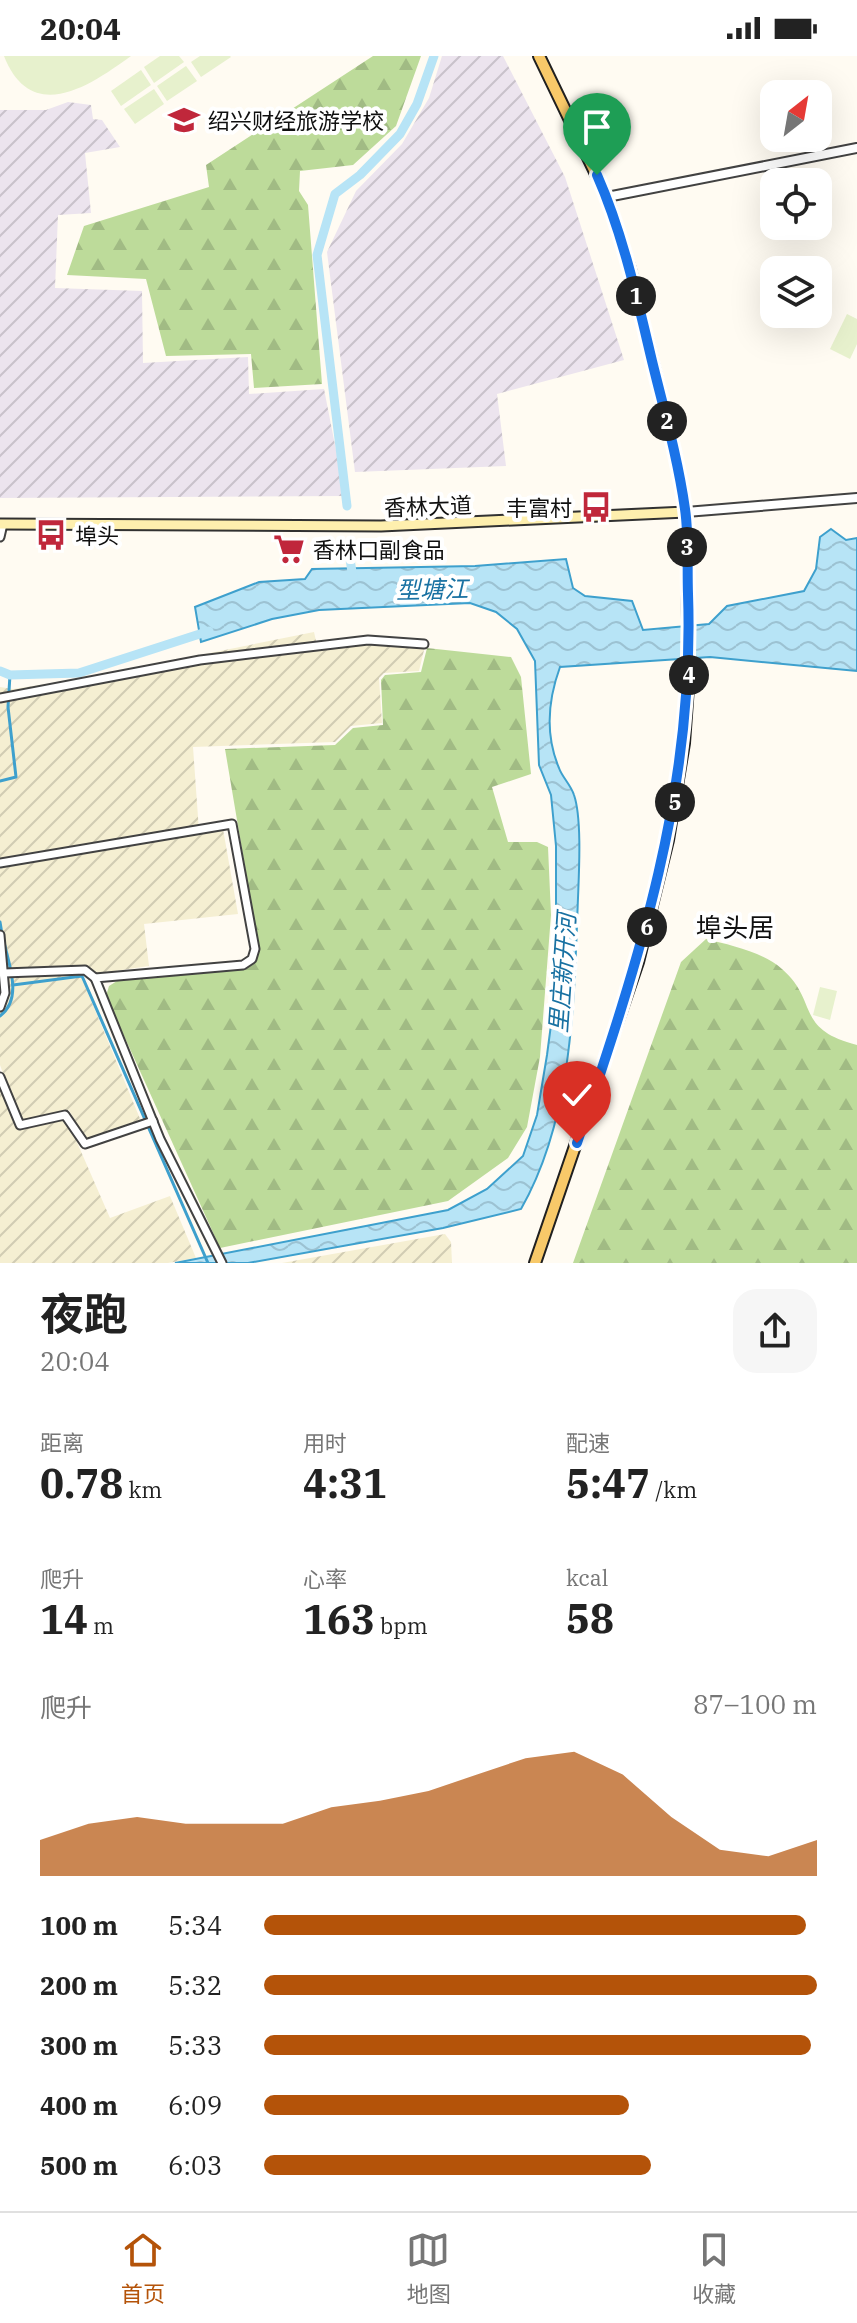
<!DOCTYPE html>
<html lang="zh">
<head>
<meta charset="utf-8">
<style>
	body { margin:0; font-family:"IBM Plex Serif","Noto Sans SC",serif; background:#f6f6f6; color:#222; height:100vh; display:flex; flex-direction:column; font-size:30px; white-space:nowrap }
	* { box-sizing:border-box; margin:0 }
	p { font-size:26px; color:#767676 }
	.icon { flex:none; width:44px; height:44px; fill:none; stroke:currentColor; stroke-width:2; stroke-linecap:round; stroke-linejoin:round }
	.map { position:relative; height:1207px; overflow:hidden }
	.sheet { display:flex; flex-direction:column; background:#fff; flex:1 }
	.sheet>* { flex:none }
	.needle { width:52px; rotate:31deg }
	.tools { position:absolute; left:760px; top:24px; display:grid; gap:16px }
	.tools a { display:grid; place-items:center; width:72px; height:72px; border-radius:16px; background:#fff; box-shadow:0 8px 32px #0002; font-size:40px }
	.pin { position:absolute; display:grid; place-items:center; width:68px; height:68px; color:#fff; margin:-82px -34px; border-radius:50% 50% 50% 0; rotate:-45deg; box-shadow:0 0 8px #0007 }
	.pin .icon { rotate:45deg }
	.km { position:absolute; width:40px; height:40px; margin:-20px; border-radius:50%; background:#222; color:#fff; font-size:22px; line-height:40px; text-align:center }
	.round { display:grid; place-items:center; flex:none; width:84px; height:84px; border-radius:24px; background:#f6f6f6 }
	.head { display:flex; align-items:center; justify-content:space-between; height:136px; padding:0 40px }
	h1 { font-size:44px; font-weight:700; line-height:60px }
	.stats { display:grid; grid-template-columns:repeat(3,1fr); gap:12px; height:136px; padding:8px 40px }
	.stats div { display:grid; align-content:center }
	.stats b { font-size:40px; font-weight:700 }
	.stats small { font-size:22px; font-weight:400 }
	.stats p { font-size:22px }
	.chart { height:224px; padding:16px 40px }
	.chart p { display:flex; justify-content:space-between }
	.chart svg { width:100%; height:144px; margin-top:8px; fill:#b45309; opacity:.7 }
	ul { padding:0 40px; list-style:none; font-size:26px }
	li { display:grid; grid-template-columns:128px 96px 1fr; align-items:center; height:60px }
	li i { height:20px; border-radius:10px; background:#b45309 }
	.status { display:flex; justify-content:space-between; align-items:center; height:56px; padding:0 40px; background:#fff; direction:ltr }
	.status svg { height:22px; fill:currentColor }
	.menu { display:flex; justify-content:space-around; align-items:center; height:112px; border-top:2px solid #e0e0e0; background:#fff; font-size:22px; color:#767676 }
	.menu a { display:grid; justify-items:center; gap:4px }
	.menu .selected { color:#b45309 }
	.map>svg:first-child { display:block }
	.industrial { fill:url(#industrial-furrows) }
	.farmland { fill:url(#farmland-furrows) }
	.forest { fill:url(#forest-firs) }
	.pitch { fill:#e7f1cd }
	.water { fill:url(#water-waves); stroke:#3ea0cd; stroke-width:2 }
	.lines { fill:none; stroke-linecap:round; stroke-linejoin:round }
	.stream { stroke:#3ea0cd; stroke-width:3 }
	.canal { stroke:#b7e4f6; stroke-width:9 }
	.minor-casing { stroke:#424242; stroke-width:11 }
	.tertiary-casing { stroke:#424242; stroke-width:12 }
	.secondary-casing { stroke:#313131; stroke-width:13 }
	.primary-casing { stroke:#202020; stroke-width:14 }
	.minor { stroke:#fff; stroke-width:7 }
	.tertiary { stroke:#fff; stroke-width:8 }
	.secondary { stroke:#feefae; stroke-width:9 }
	.primary { stroke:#f8c969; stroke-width:10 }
	.route-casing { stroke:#fff; stroke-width:16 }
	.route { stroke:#1a73e8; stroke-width:10 }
	.labels { text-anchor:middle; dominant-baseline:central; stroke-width:8; stroke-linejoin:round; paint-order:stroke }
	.poi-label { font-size:22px; fill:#0f0f0f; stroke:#fff; text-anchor:start }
	.street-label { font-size:22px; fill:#0f0f0f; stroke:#fff }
	.water-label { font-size:24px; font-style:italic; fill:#1871a2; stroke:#fff }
	.quarter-label { font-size:26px; fill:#0f0f0f; stroke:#fff }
</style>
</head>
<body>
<div class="status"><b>20:04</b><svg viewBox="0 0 49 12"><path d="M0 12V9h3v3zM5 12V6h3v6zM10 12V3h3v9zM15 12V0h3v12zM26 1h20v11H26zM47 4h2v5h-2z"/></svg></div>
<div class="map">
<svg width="857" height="1207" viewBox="0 0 857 1207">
	<defs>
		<pattern id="industrial-furrows" width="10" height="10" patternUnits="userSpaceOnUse" patternTransform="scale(2)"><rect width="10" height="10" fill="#ece4ee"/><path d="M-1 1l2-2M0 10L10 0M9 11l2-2" fill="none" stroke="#c9c2cb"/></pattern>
		<pattern id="farmland-furrows" width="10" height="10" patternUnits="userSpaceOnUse" patternTransform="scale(2)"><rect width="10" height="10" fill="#f5efd2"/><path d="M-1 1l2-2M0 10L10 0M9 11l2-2" fill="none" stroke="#d1ccb3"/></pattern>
		<pattern id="forest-firs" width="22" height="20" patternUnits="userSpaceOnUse" patternTransform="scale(2)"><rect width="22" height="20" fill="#bddb9a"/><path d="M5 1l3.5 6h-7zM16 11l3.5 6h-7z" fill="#a1bb84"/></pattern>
		<pattern id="water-waves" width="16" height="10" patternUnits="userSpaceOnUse" patternTransform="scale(2)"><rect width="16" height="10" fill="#b7e4f6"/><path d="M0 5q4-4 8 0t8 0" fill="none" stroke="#9cc2d2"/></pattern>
	</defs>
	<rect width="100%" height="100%" fill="#fffbf2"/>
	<!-- industrial -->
	<g class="industrial">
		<polygon points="442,0 503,0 565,121 624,304 497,338 506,410 355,416 327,196 356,135 402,88 429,42"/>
		<polygon points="68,46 91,49 93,63 102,64 120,91 85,97 91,157 58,159 55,232 142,235 143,307 248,301 249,338 324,333 345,440 0,442 0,54 46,54"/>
	</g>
	<!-- farmland -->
	<g class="farmland">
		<polygon points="314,576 318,594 368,588 425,590 419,615 384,617 379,622 382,667 351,670 335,686 193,691 199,775 223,773 238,858 144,868 149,910 81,920 141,1065 85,1084 69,1054 21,1067 0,1009 0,631 13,633 86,622"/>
		<polygon points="0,1030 16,1072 21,1074 58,1062 69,1068 110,1162 170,1140 196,1202 168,1207 0,1207"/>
		<polygon points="445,1178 451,1186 452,1207 282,1207"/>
	</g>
	<!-- forest -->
	<g class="forest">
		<polygon points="373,0 421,0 396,70 353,109 300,115 299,135 308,149 322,328 254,332 251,298 166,300 146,223 67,219 84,170 209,131 206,109"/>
		<polygon points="427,592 511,601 521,621 531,718 492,731 508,786 537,786 548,791 551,859 540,1001 527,1071 508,1102 448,1145 220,1192 106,940 109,930 117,925 247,912 256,906 259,894 225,693 335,689 353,672 383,669 381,624 385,619 421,616"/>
		<path d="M706,883C730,889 763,896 782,913C819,945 794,973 857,989V1207H573L681,906Z"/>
	</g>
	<!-- pitch -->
	<g class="pitch">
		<path d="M4,0H131C92,28 32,71 4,0Z"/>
		<polygon points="160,0 179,0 184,6 154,27 144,11"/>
		<polygon points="200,0 230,0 231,1 201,21 191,6"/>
		<polygon points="186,10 197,25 167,45 157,30"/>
		<polygon points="141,14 151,29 121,50 111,35"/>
		<polygon points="154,33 164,48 135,68 124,53"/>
		<polygon points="847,258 857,263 857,288 850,303 830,293"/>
		<polygon points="820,931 837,935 830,964 813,959"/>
	</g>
	<!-- water -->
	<path class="water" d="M831,473L846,484L857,482V615L710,601L560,611C548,644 545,679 559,712C562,721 571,729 574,739C582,762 579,816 578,842C574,945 573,1062 521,1153L443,1172L248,1207H175L448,1154L487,1133L523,1100L537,1059L547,999L556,931V790L551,739L539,709L535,605L517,573L496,556L470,547L319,554L272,563L201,586L195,551L259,526L305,523L312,513L475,510L566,503L573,532L585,540L632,545L643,574L709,568L727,550L804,535L816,513L820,481Z"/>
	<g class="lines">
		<!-- stream -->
		<g class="stream">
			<polyline points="0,725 16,721 8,651 10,619"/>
			<polyline points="0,866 2,878"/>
			<polyline points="13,929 82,920 208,1207"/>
			<path d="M0,960C23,943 9,909 4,886"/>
		</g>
		<!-- canal -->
		<g class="canal">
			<polyline points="347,450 317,199 335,138 360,119 400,78 417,48 434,0"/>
			<polyline points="348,489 353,523"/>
			<polyline points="0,615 10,619 79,617 209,575"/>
		</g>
		<defs>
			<g id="minor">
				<polyline points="0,481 3,468"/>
				<polyline points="0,642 200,604 368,584 424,588"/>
				<polyline points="0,807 232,768 255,893 252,903 243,909 95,922 160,1083 222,1207"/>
				<polyline points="0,879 5,937 0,951"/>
				<polyline points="4,917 85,914 95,922"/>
				<polyline points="0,1021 20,1069 65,1059 85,1088 153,1065"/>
			</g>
			<g id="tertiary">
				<polyline points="607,141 857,92"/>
				<polyline points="686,456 857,442"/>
			</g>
			<polyline id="secondary" points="0,468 381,470 686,456"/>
			<polyline id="primary" points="535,1207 638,906 668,784 684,687 689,617 686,456 676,402 630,213 607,141 539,0"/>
		</defs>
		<!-- minor casing -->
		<use href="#minor" class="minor-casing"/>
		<!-- tertiary casing -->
		<use href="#tertiary" class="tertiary-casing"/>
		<!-- secondary casing -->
		<use href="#secondary" class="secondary-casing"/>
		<!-- primary casing -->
		<use href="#primary" class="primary-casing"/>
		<!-- minor -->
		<use href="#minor" class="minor"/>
		<!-- tertiary -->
		<use href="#tertiary" class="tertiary"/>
		<!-- secondary -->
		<use href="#secondary" class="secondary"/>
		<!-- primary -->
		<use href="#primary" class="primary"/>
	</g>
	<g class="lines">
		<defs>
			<path id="route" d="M577,1087C639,904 695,734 688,538C687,510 689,480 685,453C678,403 664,354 652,305C637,242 623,178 597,119"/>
		</defs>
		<!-- route casing -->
		<use href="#route" class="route-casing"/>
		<!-- route -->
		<use href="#route" class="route"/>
	</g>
	<!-- icons -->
	<defs>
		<symbol id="school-bare" viewBox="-9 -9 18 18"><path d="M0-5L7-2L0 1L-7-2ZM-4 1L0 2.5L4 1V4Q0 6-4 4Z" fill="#c0273b" stroke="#fff" stroke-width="2.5" paint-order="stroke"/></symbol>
		<symbol id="bus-bare" viewBox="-9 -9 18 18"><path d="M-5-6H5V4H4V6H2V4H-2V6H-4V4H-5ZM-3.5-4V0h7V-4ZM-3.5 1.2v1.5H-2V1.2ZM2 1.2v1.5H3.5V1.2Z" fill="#c0273b" stroke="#fff" stroke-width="2.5" paint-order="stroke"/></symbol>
		<symbol id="supermarket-bare" viewBox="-9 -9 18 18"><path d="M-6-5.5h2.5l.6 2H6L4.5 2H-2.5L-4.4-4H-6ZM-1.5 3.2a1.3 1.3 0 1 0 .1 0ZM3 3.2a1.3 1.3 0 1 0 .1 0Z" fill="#c0273b" stroke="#fff" stroke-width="2.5" paint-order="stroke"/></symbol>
	</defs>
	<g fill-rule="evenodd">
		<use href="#school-bare" x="162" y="42" width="44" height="44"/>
		<use href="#bus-bare" x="574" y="429" width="44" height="44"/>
		<use href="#bus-bare" x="29" y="457" width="44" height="44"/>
		<use href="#supermarket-bare" x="267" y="471" width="44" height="44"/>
	</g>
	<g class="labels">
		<!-- poi labels -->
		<g class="poi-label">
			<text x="208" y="64">绍兴财经旅游学校</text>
			<text x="572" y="451" text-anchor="end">丰富村</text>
			<text x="75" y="479">埠头</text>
			<text x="313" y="493">香林口副食品</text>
		</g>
		<!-- street labels -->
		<g class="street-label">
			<text transform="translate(428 450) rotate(-2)">香林大道</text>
		</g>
		<!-- water labels -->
		<g class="water-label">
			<text transform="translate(432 533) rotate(-1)">型塘江</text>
			<text transform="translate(562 917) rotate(-86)">里庄新开河</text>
		</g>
		<!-- quarter labels -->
		<g class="quarter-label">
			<text x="735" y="871">埠头居</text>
		</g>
	</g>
</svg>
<div class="tools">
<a><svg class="needle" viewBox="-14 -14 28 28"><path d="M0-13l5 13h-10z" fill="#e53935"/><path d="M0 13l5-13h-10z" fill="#767676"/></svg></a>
<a><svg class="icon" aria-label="locate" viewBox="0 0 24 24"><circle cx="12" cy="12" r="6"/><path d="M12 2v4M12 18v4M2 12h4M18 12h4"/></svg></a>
<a><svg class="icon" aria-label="layers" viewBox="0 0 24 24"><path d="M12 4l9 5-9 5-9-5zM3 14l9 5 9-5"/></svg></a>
</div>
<div class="pin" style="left:597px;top:119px;background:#1e9e55"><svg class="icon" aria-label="arrive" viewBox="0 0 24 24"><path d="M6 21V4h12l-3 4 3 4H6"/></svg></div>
<div class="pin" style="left:577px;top:1087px;background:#d93025"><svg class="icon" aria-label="check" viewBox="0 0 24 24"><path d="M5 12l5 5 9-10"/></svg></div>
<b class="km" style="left:636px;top:240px">1</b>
<b class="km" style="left:667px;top:365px">2</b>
<b class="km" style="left:687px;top:491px">3</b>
<b class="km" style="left:689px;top:619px">4</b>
<b class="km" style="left:675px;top:746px">5</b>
<b class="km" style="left:647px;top:871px">6</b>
</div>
<section class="sheet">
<div class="head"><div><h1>夜跑</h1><p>20:04</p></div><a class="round"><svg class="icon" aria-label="share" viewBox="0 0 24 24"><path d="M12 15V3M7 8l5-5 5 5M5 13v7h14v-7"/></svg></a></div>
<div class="stats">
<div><p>距离</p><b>0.78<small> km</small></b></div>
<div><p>用时</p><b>4:31</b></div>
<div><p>配速</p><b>5:47<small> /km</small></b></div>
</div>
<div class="stats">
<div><p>爬升</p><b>14<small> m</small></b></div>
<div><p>心率</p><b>163<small> bpm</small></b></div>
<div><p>kcal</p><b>58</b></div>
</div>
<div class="chart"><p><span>爬升</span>87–100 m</p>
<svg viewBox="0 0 160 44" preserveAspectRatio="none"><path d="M0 44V33L10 28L20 26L30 28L40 28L50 28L60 23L70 21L80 18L90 13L100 8L110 6L120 13L130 26L140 36L150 38L160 33V44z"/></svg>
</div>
<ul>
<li><b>100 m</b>5:34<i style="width:98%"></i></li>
<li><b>200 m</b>5:32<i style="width:100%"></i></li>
<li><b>300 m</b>5:33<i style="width:99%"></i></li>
<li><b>400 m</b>6:09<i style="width:66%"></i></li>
<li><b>500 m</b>6:03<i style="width:70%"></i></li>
</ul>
</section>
<nav class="menu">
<a class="selected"><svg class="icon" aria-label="home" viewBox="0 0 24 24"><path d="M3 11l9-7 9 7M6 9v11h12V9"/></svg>首页</a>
<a><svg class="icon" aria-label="map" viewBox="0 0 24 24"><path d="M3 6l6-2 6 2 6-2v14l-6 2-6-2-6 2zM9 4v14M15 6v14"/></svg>地图</a>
<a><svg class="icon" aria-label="saved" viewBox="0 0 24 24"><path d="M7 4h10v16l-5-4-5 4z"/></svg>收藏</a>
</nav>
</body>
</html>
